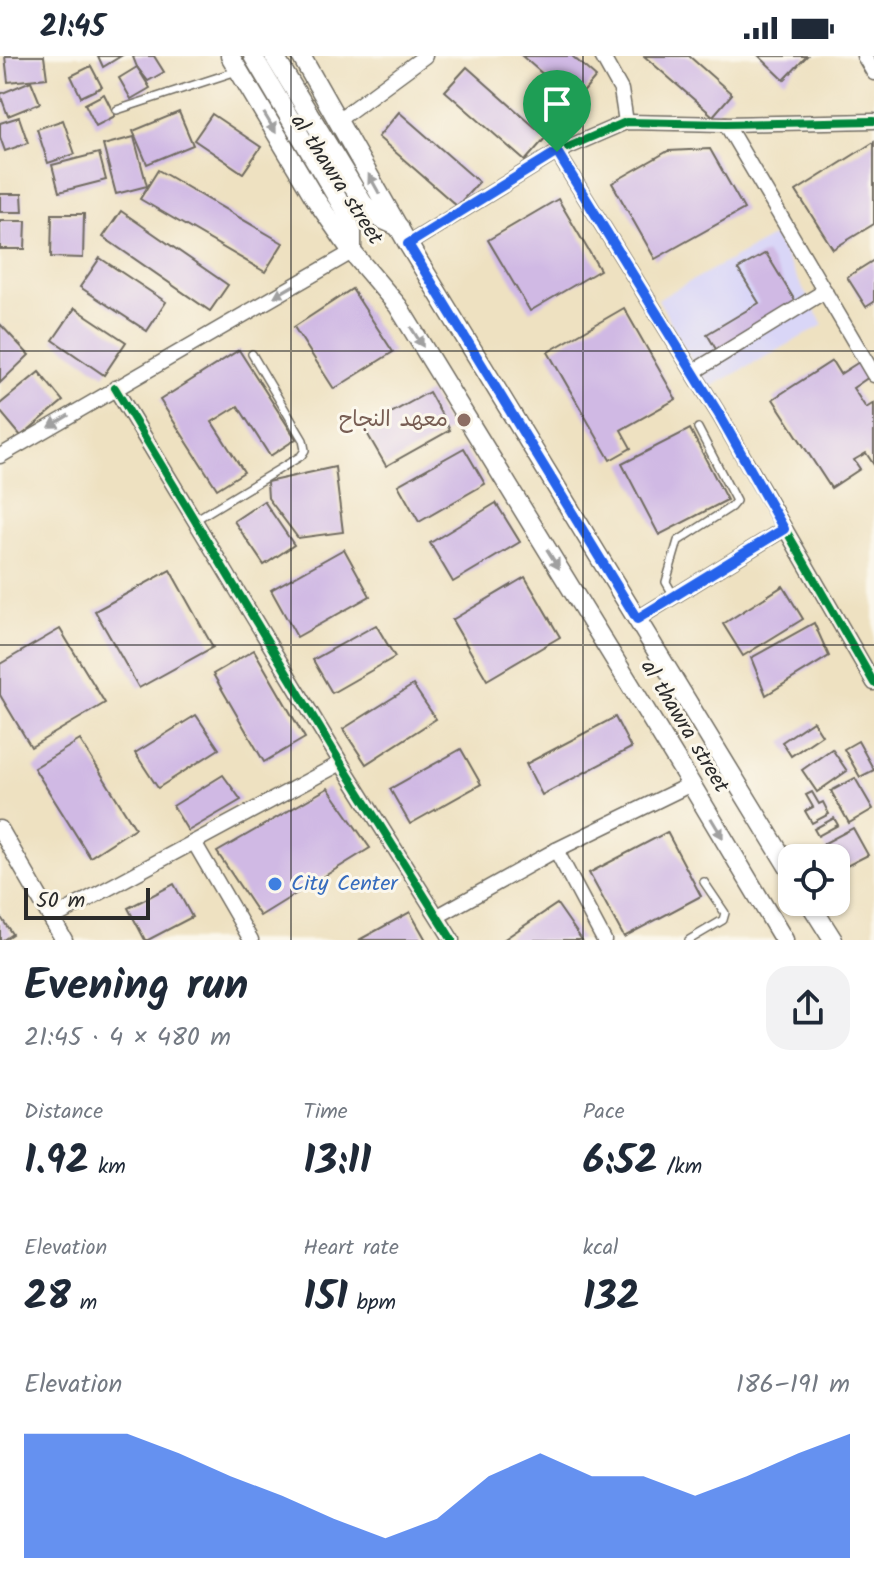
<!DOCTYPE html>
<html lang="en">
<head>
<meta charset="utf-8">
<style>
	body { margin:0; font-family:Kalam,"Playpen Sans Arabic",sans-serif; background:#f2f2f3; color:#1f2937; height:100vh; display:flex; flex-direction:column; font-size:30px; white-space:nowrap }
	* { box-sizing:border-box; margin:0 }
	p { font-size:26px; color:#747a83 }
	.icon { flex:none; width:44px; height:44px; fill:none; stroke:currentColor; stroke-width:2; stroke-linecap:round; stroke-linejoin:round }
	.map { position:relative; height:884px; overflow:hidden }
	.side { display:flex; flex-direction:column; background:#fff; flex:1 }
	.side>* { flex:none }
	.tools { position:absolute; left:778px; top:788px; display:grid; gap:16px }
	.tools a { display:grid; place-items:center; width:72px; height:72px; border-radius:16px; background:#fff; box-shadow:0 2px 6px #0004; font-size:40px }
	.scale { position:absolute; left:24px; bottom:20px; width:126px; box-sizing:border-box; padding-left:8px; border:4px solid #2b2b2b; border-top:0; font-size:22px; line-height:28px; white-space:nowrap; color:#2b2b2b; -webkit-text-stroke:6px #fbf7ec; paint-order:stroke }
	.pin { position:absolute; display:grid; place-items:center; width:68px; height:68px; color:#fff; margin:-82px -34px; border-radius:50% 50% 50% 0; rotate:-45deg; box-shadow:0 0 8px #0007 }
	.pin .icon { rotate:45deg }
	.round { display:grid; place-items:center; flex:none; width:84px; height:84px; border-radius:24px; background:#f2f2f3 }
	.summary { display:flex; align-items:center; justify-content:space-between; height:136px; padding:0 24px }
	h1 { font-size:44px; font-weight:700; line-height:60px }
	.stats { display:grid; grid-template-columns:repeat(3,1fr); gap:12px; height:136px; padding:8px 24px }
	.stats div { display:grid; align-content:center }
	.stats b { font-size:40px; font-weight:700 }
	.stats small { font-size:22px; font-weight:400 }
	.stats p { font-size:22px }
	.chart { height:224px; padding:16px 24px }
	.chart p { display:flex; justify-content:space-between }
	.chart svg { width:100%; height:144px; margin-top:8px; fill:#2563eb; opacity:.7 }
	.status { display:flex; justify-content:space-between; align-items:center; height:56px; padding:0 40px; background:#fff; direction:ltr }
	.status svg { height:22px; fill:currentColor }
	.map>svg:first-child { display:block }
	.built { fill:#d9d6f7 }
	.building { fill:#d0b9e4 }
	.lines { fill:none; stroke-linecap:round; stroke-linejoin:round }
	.service-casing { stroke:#6f6b60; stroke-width:10 }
	.minor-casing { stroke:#6f6b60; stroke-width:17 }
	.tertiary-casing { stroke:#6f6b60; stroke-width:19 }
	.secondary-casing { stroke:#6f6b60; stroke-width:21 }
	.service { stroke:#fff; stroke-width:7 }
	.minor { stroke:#fff; stroke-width:14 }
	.tertiary { stroke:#fff; stroke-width:16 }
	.secondary { stroke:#fff; stroke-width:18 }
	.cycleway-casing { stroke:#fbf7ec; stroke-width:13 }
	.cycleway { stroke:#00873e; stroke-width:8 }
	.oneway { fill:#a0a0a0 }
	.route-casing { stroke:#fff; stroke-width:16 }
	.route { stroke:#2563eb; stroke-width:10 }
	.grid { fill:none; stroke:#2b2b2b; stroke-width:2; stroke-opacity:0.55 }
	.education-dot { fill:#8d6e63; stroke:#fbf7ec; stroke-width:3 }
	.shop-dot { fill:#3f7fe0; stroke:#fbf7ec; stroke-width:3 }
	.labels { text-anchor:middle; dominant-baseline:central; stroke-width:6; stroke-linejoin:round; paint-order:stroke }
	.street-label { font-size:22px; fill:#2b2b2b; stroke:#fbf7ec }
	.education-label { font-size:22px; fill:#785e54; stroke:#fbf7ec; text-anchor:end }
	.shop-label { font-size:22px; fill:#366cbe; stroke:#fbf7ec; text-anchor:start }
</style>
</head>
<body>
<div class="status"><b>21:45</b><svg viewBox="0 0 49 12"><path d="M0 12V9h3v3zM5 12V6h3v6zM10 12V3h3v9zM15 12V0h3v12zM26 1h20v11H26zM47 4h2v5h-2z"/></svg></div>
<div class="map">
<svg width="874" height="884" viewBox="0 0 874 884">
	<rect width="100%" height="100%" fill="#fbf7ec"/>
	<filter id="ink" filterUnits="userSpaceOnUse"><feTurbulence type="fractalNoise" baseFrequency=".0125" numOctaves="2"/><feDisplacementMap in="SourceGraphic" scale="16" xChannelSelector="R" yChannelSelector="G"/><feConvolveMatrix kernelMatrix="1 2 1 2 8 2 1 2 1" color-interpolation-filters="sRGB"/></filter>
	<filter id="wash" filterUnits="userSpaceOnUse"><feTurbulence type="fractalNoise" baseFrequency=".006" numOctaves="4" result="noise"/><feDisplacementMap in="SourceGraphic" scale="32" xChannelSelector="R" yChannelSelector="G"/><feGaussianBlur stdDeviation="1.8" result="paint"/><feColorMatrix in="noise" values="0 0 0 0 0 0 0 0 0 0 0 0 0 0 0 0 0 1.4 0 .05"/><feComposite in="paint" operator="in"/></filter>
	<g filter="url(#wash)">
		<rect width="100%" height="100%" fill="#eee1c1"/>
		<!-- built -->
		<polygon class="built" points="774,180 823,269 707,333 658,243"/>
		<g id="blocks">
			<!-- building -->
			<g class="building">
				<polygon points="5,0 44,0 47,22 8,26"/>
				<polygon points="98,0 121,0 103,11"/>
				<polygon points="135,0 154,0 164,16 148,25 137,11 133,1"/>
				<polygon points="522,0 572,0 596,21 575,46"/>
				<polygon points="644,0 689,0 732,38 713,60"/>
				<polygon points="759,0 807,0 784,24"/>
				<polygon points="91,10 102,31 81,41 71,20"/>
				<polygon points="137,11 150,32 131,43 119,22"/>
				<polygon points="467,11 546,81 525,105 445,35"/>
				<polygon points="31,25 40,47 8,60 0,38"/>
				<polygon points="104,38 115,60 96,70 85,48"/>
				<polygon points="179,56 193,89 147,108 133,75"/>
				<polygon points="399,56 479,126 457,150 378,81"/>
				<polygon points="212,58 261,91 243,117 194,84"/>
				<polygon points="19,61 28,87 5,95 0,81 0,67"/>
				<polygon points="63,64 75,98 48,107 37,73"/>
				<polygon points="134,81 147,130 116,138 103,89"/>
				<polygon points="874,86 874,168 833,193 796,135"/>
				<polygon points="710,93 744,153 655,203 612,127 668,95"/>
				<polygon points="99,97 106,124 59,136 52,109"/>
				<polygon points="158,114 283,187 265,216 140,143"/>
				<polygon points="0,138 22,138 23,156 0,156"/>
				<polygon points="558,143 600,214 530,255 488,184"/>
				<polygon points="121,155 228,229 210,255 103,181"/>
				<polygon points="52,158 84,158 83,202 51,201"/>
				<polygon points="0,165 26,165 25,193 0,193"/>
				<polygon points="766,197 797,248 717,295 707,278 759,247 738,213"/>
				<polygon points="100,202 166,246 147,275 80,231"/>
				<polygon points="874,204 874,246 866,251 847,221"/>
				<polygon points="352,233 393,296 334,333 294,271"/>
				<polygon points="75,252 126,286 104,319 53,284"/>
				<polygon points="624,252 676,343 621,374 631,392 610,404 548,296"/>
				<polygon points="0,268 29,299 0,327"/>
				<polygon points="239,294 296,383 270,400 238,350 212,366 244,416 217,433 160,344"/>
				<polygon points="832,305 840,318 859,306 869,321 853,332 866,352 874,347 874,409 866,397 854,404 860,413 831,432 773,343"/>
				<polygon points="39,316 63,345 21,380 0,355 0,348"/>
				<polygon points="429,336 450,374 386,410 364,372"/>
				<polygon points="690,373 727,444 659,479 622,408"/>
				<polygon points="464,392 485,428 419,466 398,429"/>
				<polygon points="335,411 343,476 298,482 268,442 267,426"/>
				<polygon points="264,445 294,489 264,509 234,465"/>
				<polygon points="496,447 520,486 453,526 430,487"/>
				<polygon points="344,493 370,540 297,581 271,534"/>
				<polygon points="170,514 213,591 139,632 95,555"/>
				<polygon points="525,521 560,581 487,624 452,564"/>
				<polygon points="783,530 803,563 743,600 723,568"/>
				<polygon points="814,567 829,600 766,639 751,602"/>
				<polygon points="376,569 395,601 332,637 313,604"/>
				<polygon points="60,573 105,647 31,691 0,639 0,608"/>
				<polygon points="254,594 305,682 264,706 213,618"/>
				<polygon points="413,629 436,663 366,708 343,673"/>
				<polygon points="196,659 219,693 158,732 135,697"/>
				<polygon points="615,661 631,692 542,739 526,708"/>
				<polygon points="813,665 822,679 791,700 782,686"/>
				<polygon points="80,684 135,772 90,801 34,712"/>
				<polygon points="858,685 874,714 860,721 844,693"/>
				<polygon points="461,693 481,728 410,768 390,733"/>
				<polygon points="832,693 847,715 817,736 802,714"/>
				<polygon points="223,719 241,744 188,775 173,750"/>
				<polygon points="855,722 873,753 849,767 831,735"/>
				<polygon points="328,732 370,792 260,860 217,796"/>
				<polygon points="812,736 819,748 823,746 829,758 812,767 805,755 813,751 806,739"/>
				<polygon points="834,762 838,769 818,780 814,773"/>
				<polygon points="853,772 868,799 837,815 836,802 830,802 823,788"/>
				<polygon points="667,776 701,840 624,881 589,817"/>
				<polygon points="174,828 192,861 148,884 145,884 128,852"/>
				<polygon points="557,848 582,884 503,884"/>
				<polygon points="410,856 426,884 359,884"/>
				<polygon points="0,860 12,878 3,884 0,884"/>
			</g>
		</g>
	</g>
	<g filter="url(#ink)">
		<use href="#blocks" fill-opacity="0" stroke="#6f6b60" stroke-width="2"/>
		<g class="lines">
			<defs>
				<g id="service">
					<polyline points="117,54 237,15"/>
					<polyline points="195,464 301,400 305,394 303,384 252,298"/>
					<polyline points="674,540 666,526 678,485 731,451 736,445 698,372"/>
					<polyline points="689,884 723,864 725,857 704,826"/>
				</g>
				<g id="minor">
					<polyline points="602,0 621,34 626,66"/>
					<polyline points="864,0 874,17"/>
					<polyline points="338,64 425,0"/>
					<polyline points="726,68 874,319"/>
					<polyline points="557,96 720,360 874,627"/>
					<polyline points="408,188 557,96 626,66 726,68 874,65"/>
					<polyline points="693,316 825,235"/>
					<polyline points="115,332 341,707 452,884"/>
					<polyline points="0,400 352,196"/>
					<polyline points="637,563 784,473"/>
					<polyline points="194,786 251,884"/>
					<polyline points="556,794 604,884"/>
					<polyline points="438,860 556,794 691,728"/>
					<polyline points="53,862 341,707"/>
				</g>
				<polyline id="tertiary" points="0,773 64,884"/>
				<g id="secondary">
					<polyline points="230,0 314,141 352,196 398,250 691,728 784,884"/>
					<polyline points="253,0 345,155 352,176 352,195"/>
					<polyline points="274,0 363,147 379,162 399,171"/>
					<polyline points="301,0 408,188 792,817"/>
					<polyline points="809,846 833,884"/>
				</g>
			</defs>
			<!-- service casing -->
			<use href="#service" class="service-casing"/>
			<!-- minor casing -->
			<use href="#minor" class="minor-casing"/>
			<!-- tertiary casing -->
			<use href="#tertiary" class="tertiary-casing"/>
			<!-- secondary casing -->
			<use href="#secondary" class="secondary-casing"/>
			<!-- service -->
			<use href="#service" class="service"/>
			<!-- minor -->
			<use href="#minor" class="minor"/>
			<!-- tertiary -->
			<use href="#tertiary" class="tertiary"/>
			<!-- secondary -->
			<use href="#secondary" class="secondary"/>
			<defs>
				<g id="cycleway">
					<polyline points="557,96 720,360 874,627"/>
					<polyline points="408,188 557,96 626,66 726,68 874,65"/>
					<polyline points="115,332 341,707 452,884"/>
				</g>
			</defs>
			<!-- cycleway casing -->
			<use href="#cycleway" class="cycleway-casing"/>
			<!-- cycleway -->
			<use href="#cycleway" class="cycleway"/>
		</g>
		<!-- one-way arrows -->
		<defs><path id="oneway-solid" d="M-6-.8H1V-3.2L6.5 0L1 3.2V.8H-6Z" transform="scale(2)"/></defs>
		<g class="oneway">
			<use href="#oneway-solid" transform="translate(270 67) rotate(59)"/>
			<use href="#oneway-solid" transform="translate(374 128) rotate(-119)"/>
			<use href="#oneway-solid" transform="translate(284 235) rotate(150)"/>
			<use href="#oneway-solid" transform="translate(417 281) rotate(58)"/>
			<use href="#oneway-solid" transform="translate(59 365) rotate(149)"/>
			<use href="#oneway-solid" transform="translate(553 503) rotate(58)"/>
			<use href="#oneway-solid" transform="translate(717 772) rotate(59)"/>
		</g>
	</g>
	<g class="lines" filter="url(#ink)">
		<defs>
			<polygon id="route" points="557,96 720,360 784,473 637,563 408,188"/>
		</defs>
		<!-- route casing -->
		<use href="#route" class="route-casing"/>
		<!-- route -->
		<use href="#route" class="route"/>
	</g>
	<!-- grid -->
	<path class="grid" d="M291,0V884M583,0V884M0,295H874M0,589H874"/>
	<!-- markers -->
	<circle class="education-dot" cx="464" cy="364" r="8"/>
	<circle class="shop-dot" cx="275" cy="828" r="8"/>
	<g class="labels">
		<!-- street labels -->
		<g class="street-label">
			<text transform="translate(336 124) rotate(57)">al thawra street</text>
			<text transform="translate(684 671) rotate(59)">al thawra street</text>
		</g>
		<!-- education labels -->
		<g class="education-label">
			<text x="448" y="364">معهد النجاح</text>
		</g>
		<!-- shop labels -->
		<g class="shop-label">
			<text x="291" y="828">City Center</text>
		</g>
	</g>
</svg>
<div class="tools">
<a><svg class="icon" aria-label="locate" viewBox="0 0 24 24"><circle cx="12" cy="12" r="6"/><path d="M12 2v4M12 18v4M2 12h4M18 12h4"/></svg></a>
</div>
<div class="scale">50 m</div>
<div class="pin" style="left:557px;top:96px;background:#1e9e55"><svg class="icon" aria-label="arrive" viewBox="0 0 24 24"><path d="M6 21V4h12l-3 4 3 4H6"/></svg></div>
</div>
<section class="side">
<div class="summary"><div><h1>Evening run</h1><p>21:45 · 4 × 480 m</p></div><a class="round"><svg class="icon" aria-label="share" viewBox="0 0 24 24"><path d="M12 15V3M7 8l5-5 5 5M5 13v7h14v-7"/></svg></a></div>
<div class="stats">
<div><p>Distance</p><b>1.92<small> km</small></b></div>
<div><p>Time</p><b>13:11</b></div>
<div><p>Pace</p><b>6:52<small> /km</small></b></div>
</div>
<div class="stats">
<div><p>Elevation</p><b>28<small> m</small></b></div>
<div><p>Heart rate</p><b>151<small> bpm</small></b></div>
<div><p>kcal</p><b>132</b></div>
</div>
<div class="chart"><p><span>Elevation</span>186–191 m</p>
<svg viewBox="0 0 160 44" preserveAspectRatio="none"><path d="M0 44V6L10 6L20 6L30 12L40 19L50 25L60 32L70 38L80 32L90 19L100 12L110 19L120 19L130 25L140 19L150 12L160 6V44z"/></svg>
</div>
</section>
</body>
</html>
